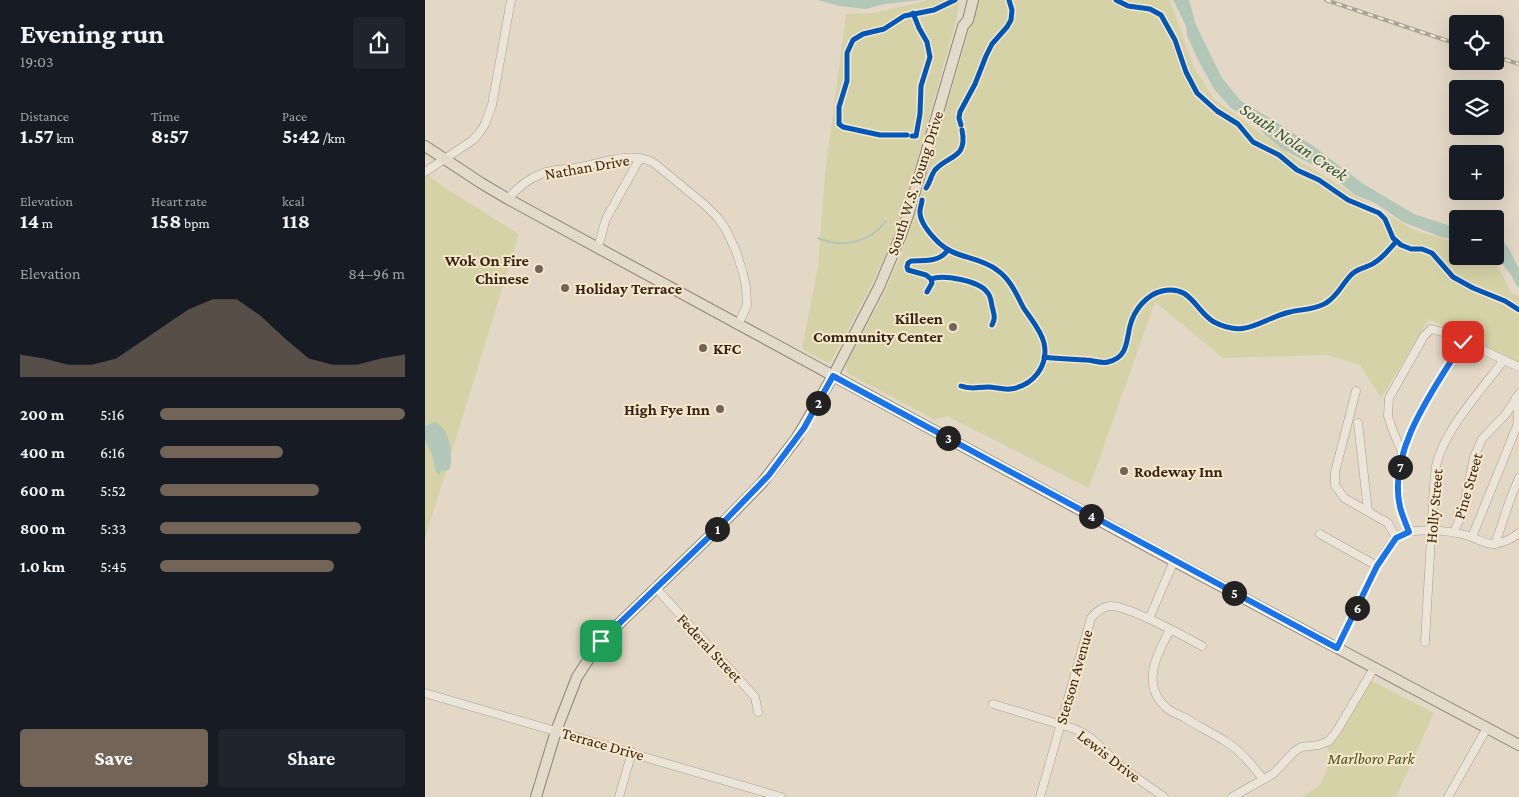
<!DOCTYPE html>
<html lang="en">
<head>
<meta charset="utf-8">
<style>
	body { margin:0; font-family:"Crimson Pro",serif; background:#20242c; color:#f1f3f6; height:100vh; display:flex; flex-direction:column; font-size:19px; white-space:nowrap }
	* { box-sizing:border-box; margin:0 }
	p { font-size:16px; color:#9ea1a6 }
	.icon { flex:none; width:28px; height:28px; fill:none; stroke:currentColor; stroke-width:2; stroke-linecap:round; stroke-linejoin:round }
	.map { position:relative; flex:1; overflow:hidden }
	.sheet { display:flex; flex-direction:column; background:#171b24; width:425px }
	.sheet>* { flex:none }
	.tools { position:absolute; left:1024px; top:15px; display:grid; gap:10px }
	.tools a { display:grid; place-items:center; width:55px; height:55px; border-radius:5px; background:#171b24; box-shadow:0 5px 20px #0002; font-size:25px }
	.pin { position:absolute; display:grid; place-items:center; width:42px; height:42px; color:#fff; margin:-21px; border-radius:10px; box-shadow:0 2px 8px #0006 }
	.km { position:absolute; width:25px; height:25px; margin:-12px; border-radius:50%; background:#222; color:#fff; font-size:14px; line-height:25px; text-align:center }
	.round { display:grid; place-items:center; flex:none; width:52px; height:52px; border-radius:5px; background:#20242c }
	.headline { display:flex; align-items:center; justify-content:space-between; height:85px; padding:0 20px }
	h1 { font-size:28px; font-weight:700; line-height:38px }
	.metrics { display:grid; grid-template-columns:repeat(3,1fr); gap:8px; height:85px; padding:5px 20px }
	.metrics div { display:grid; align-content:center }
	.metrics b { font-size:21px; font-weight:700 }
	.metrics small { font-size:14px; font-weight:400 }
	.metrics p { font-size:14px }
	.chart { height:140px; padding:10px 20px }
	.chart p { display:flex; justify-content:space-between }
	.chart svg { width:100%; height:90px; margin-top:5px; fill:#726456; opacity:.7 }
	.button { display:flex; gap:10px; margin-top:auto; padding:10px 20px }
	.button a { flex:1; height:58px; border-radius:5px; background:#726456; color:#fff; font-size:20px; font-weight:700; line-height:58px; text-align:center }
	.button a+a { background:#20242c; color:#f1f3f6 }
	ul { padding:0 20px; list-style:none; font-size:16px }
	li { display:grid; grid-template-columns:80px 60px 1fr; align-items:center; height:38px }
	li i { height:12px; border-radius:6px; background:#726456 }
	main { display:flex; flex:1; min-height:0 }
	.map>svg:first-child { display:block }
	.green { fill:#d6d2a7 }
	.water { fill:#b3c7b9 }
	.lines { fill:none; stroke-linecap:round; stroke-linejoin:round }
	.stream { stroke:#b3c7b9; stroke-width:2 }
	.minor-casing { stroke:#a79d90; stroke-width:9 }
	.major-casing { stroke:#8d8377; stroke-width:12 }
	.minor { stroke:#ebe4d8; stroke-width:8 }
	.major { stroke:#e3dac9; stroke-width:10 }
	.rail-casing { stroke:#a9a299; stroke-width:4 }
	.rail { stroke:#f7e7c9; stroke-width:2; stroke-dasharray:5.5; stroke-linecap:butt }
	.cycleway-casing { stroke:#f7e7c9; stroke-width:8 }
	.cycleway { stroke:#0057b8; stroke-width:5 }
	.route-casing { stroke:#fff; stroke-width:10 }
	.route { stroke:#1a73e8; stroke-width:6 }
	.poi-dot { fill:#726456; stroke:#f7e7c9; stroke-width:2 }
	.labels { text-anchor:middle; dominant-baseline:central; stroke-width:4; stroke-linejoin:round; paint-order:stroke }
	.street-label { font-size:16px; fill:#352519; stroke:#f7e7c9 }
	.poi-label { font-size:16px; font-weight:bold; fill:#352519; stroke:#f7e7c9; text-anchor:end }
	.park-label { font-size:16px; font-style:italic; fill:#49531e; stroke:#f7e7c9 }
	.water-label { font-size:18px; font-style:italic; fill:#275650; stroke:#f7e7c9 }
</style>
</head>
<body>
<main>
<section class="sheet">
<div class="headline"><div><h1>Evening run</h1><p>19:03</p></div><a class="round"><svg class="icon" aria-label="share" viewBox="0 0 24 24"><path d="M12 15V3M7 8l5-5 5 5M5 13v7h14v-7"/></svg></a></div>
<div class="metrics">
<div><p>Distance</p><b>1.57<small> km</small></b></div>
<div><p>Time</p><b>8:57</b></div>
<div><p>Pace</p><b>5:42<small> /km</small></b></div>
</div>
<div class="metrics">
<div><p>Elevation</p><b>14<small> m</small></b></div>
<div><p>Heart rate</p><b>158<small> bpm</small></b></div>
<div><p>kcal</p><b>118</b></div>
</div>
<div class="chart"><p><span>Elevation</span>84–96 m</p>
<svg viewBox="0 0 160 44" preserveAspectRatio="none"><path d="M0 44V33L10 35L20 38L30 38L40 35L50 27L60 19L70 11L80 6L90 6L100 14L110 25L120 35L130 38L140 38L150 35L160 33V44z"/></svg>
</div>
<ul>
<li><b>200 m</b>5:16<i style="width:100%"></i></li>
<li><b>400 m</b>6:16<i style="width:50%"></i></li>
<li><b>600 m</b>5:52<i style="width:65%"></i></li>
<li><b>800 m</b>5:33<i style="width:82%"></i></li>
<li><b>1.0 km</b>5:45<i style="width:71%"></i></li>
</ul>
<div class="button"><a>Save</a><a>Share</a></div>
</section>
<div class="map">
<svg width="1094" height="797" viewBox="0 0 1094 797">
	<rect width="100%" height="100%" fill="#e3d8c6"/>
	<!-- green -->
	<g class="green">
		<path d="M504,0H535L532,17L482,198C464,256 434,309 406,361L403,363L377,349L393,266L400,174L421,14L449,13Z"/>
		<polygon points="553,0 745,0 769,68 790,100 871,159 936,199 989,230 1032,243 1032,256 1068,257 1086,292 1094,297 1094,362 1004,319 956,398 935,365 902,355 798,358 730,302 664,488 522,416 510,420 422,373 420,366 461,290 475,258 488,220"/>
		<polygon points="3,175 17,186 94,234 0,539 0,177"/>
		<polygon points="943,679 1009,713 971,797 877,797 895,785 903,767 905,753 902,747 911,740"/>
	</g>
	<!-- water -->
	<g class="water">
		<polygon points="393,0 495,0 460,4 441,9 414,6"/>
		<polygon points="748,0 764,0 771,25 797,78 816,101 851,122 887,145 937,183 989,214 1032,228 1032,240 1016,237 978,222 950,203 930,195 902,172 857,149 840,135 827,120 815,114 805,107 789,89 772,58 762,35 761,26"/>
		<polygon points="1070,239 1078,242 1083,247 1094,269 1094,288 1091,285 1087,276 1070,254"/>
		<path d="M10,422C14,424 17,427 19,430C25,436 29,463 24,470L16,471L14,475L11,472L7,454L0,440V426Z"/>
	</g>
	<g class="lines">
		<!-- stream -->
		<path class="stream" d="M393,238C418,249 445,242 461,221"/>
		<defs>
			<g id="minor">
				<polyline points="0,172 48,140 55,132 60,124 67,105 86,0"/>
				<path d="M83,199C92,188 103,179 116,174C127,169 139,170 150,168C176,164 205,150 229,163L280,205L293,218L300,228L311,251L318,273L321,287L322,305L313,325"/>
				<path d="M172,248C178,237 177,227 182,217L215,158"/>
				<polyline points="931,391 910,472 910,485 919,498 963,523 971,538"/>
				<polyline points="933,423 943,511"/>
				<polyline points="977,452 995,412 1038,342"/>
				<polyline points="984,532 975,507 973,487 977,452 968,431 963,416 964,398 999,336 1006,329 1021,333 1094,367"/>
				<polyline points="1029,532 1037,514 1049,457 1057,439 1081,414 1094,394"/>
				<polyline points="895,534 952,566"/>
				<polyline points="1047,537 1092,426 1093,415 1091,398"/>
				<polyline points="1070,544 1086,497 1094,478"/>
				<polyline points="230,587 330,697 333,712"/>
				<polyline points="724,619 749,561"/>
				<path d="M745,630C731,655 715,686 743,709C748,713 755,715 760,718C773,726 787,733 800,741C816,751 827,765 838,779"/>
				<path d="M1000,642L1009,485C1010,479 1010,472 1011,466C1019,430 1057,389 1079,360"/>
				<path d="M912,648C922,627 932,606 943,586C949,572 959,551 970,539C984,525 1027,531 1044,536C1053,539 1060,545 1070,544C1078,543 1088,538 1094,533"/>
				<polyline points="0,693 356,797"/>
				<polyline points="568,704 650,729 666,738 699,769 739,797"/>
				<polyline points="194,797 207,752"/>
				<path d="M615,797L666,618C671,612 677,607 685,606C700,604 761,637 777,646"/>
				<polyline points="807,797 848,774 870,751 876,747 894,745 904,741 913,729 949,668"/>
				<polyline points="1023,797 1062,728"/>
			</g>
			<g id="major">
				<polyline points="0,146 56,183 83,199 749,561 1094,745"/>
				<polyline points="111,797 131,731 152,677 175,642 286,535 336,484 371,439 408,376 454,287 476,235 484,212 538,26 543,20 548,0"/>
			</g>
		</defs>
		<!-- minor casing -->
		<use href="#minor" class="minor-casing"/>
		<!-- major casing -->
		<use href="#major" class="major-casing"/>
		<!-- minor -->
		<use href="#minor" class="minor"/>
		<!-- major -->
		<use href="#major" class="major"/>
		<defs>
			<g id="rail">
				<polyline points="901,0 1032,44"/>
				<polyline points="1070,56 1094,64"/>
			</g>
		</defs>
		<!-- rail casing -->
		<use href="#rail" class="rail-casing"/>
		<!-- rail -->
		<use href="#rail" class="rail"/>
		<defs>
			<g id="cycleway">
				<polyline points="691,0 703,6 725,9 736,15 750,40 761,72 772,93 792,111 813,124 828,142 854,155 872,170 894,180 923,200 954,213 960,219 968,238 976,245 986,249 997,249 1007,253 1028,277 1048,288 1080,301 1094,310"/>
				<polyline points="536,125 534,118 535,112 550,84 561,56 567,44 582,27 586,20 587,10 584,0"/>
				<polyline points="482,135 455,135 418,127 414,124 414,107 422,81 422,53 428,40 438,34 459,29 479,16 509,10 530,0"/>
				<polyline points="487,136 491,136 495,114 496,86 505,57 502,42 494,28 488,13"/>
				<path d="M501,188C505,183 506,175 510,170C523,155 543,159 537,130"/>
				<path d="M497,200C497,204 495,207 495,211C494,221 505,234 511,240C530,260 552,255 572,270C585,279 591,293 598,307C605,318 616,330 619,343C624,366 608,386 585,389C578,390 570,387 563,387C553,387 546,390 536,386"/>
				<path d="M506,279C518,274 554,281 562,292C566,296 566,301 567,306C569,315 571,317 567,325"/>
				<path d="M502,292L507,283L506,279L501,275L483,270L482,267L483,263L486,261C500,260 513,263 523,250"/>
				<path d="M619,357C633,359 647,359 661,360C668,360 676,364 683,362C703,357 701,342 705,326C709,310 721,295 737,291C766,284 770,311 789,322C822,339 835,319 865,312C877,309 890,310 901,303C913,296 917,284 926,275C932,268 942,268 949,263C958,258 964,249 971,242"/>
			</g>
		</defs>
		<!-- cycleway casing -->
		<use href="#cycleway" class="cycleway-casing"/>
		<!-- cycleway -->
		<use href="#cycleway" class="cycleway"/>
	</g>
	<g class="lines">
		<defs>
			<path id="route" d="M176,641L286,535L344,475L379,428L408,376L912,648L952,566L971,538L984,532C981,524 977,515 975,507C962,450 1010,388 1038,342"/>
		</defs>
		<!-- route casing -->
		<use href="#route" class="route-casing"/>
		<!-- route -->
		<use href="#route" class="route"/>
	</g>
	<!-- markers -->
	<g class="poi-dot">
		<circle cx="114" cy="269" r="5"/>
		<circle cx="140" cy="288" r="5"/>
		<circle cx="528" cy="327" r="5"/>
		<circle cx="278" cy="348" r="5"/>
		<circle cx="295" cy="409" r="5"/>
		<circle cx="699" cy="471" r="5"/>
	</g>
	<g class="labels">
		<!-- street labels -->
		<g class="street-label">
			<text transform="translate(162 167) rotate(-10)">Nathan Drive</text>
			<text transform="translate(490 183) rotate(-72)">South W.S. Young Drive</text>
			<text transform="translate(1043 486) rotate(-74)">Pine Street</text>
			<text transform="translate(1009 506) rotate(-85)">Holly Street</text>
			<text transform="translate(285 648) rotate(47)">Federal Street</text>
			<text transform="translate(649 677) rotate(-74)">Stetson Avenue</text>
			<text transform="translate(178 744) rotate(16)">Terrace Drive</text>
			<text transform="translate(684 756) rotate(38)">Lewis Drive</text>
		</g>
		<!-- poi labels -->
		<g class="poi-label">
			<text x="104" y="260">Wok On Fire<tspan x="104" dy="18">Chinese</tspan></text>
			<text x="150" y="288" text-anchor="start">Holiday Terrace</text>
			<text x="518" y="318">Killeen<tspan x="518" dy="18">Community Center</tspan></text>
			<text x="288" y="348" text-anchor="start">KFC</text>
			<text x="285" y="409">High Fye Inn</text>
			<text x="709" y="471" text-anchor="start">Rodeway Inn</text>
		</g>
		<!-- park labels -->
		<g class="park-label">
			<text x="946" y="758">Marlboro Park</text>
		</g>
		<!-- water labels -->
		<g class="water-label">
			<text transform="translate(869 142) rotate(34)">South Nolan Creek</text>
		</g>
	</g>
</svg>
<div class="tools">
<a><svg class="icon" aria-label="locate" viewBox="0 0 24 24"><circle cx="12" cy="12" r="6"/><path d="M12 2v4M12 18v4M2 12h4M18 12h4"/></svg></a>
<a><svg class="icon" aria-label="layers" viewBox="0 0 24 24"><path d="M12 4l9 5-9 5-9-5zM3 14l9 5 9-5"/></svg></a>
<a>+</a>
<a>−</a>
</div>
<div class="pin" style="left:176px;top:641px;background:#1e9e55"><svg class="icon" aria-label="arrive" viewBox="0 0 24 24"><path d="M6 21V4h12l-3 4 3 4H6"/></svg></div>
<div class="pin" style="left:1038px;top:342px;background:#d93025"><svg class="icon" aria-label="check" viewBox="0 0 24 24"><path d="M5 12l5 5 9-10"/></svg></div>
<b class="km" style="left:292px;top:529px">1</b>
<b class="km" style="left:393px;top:403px">2</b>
<b class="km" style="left:523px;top:438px">3</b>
<b class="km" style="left:666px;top:516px">4</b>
<b class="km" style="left:809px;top:593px">5</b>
<b class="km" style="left:932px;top:608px">6</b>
<b class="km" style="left:975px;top:467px">7</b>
</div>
</main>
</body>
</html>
